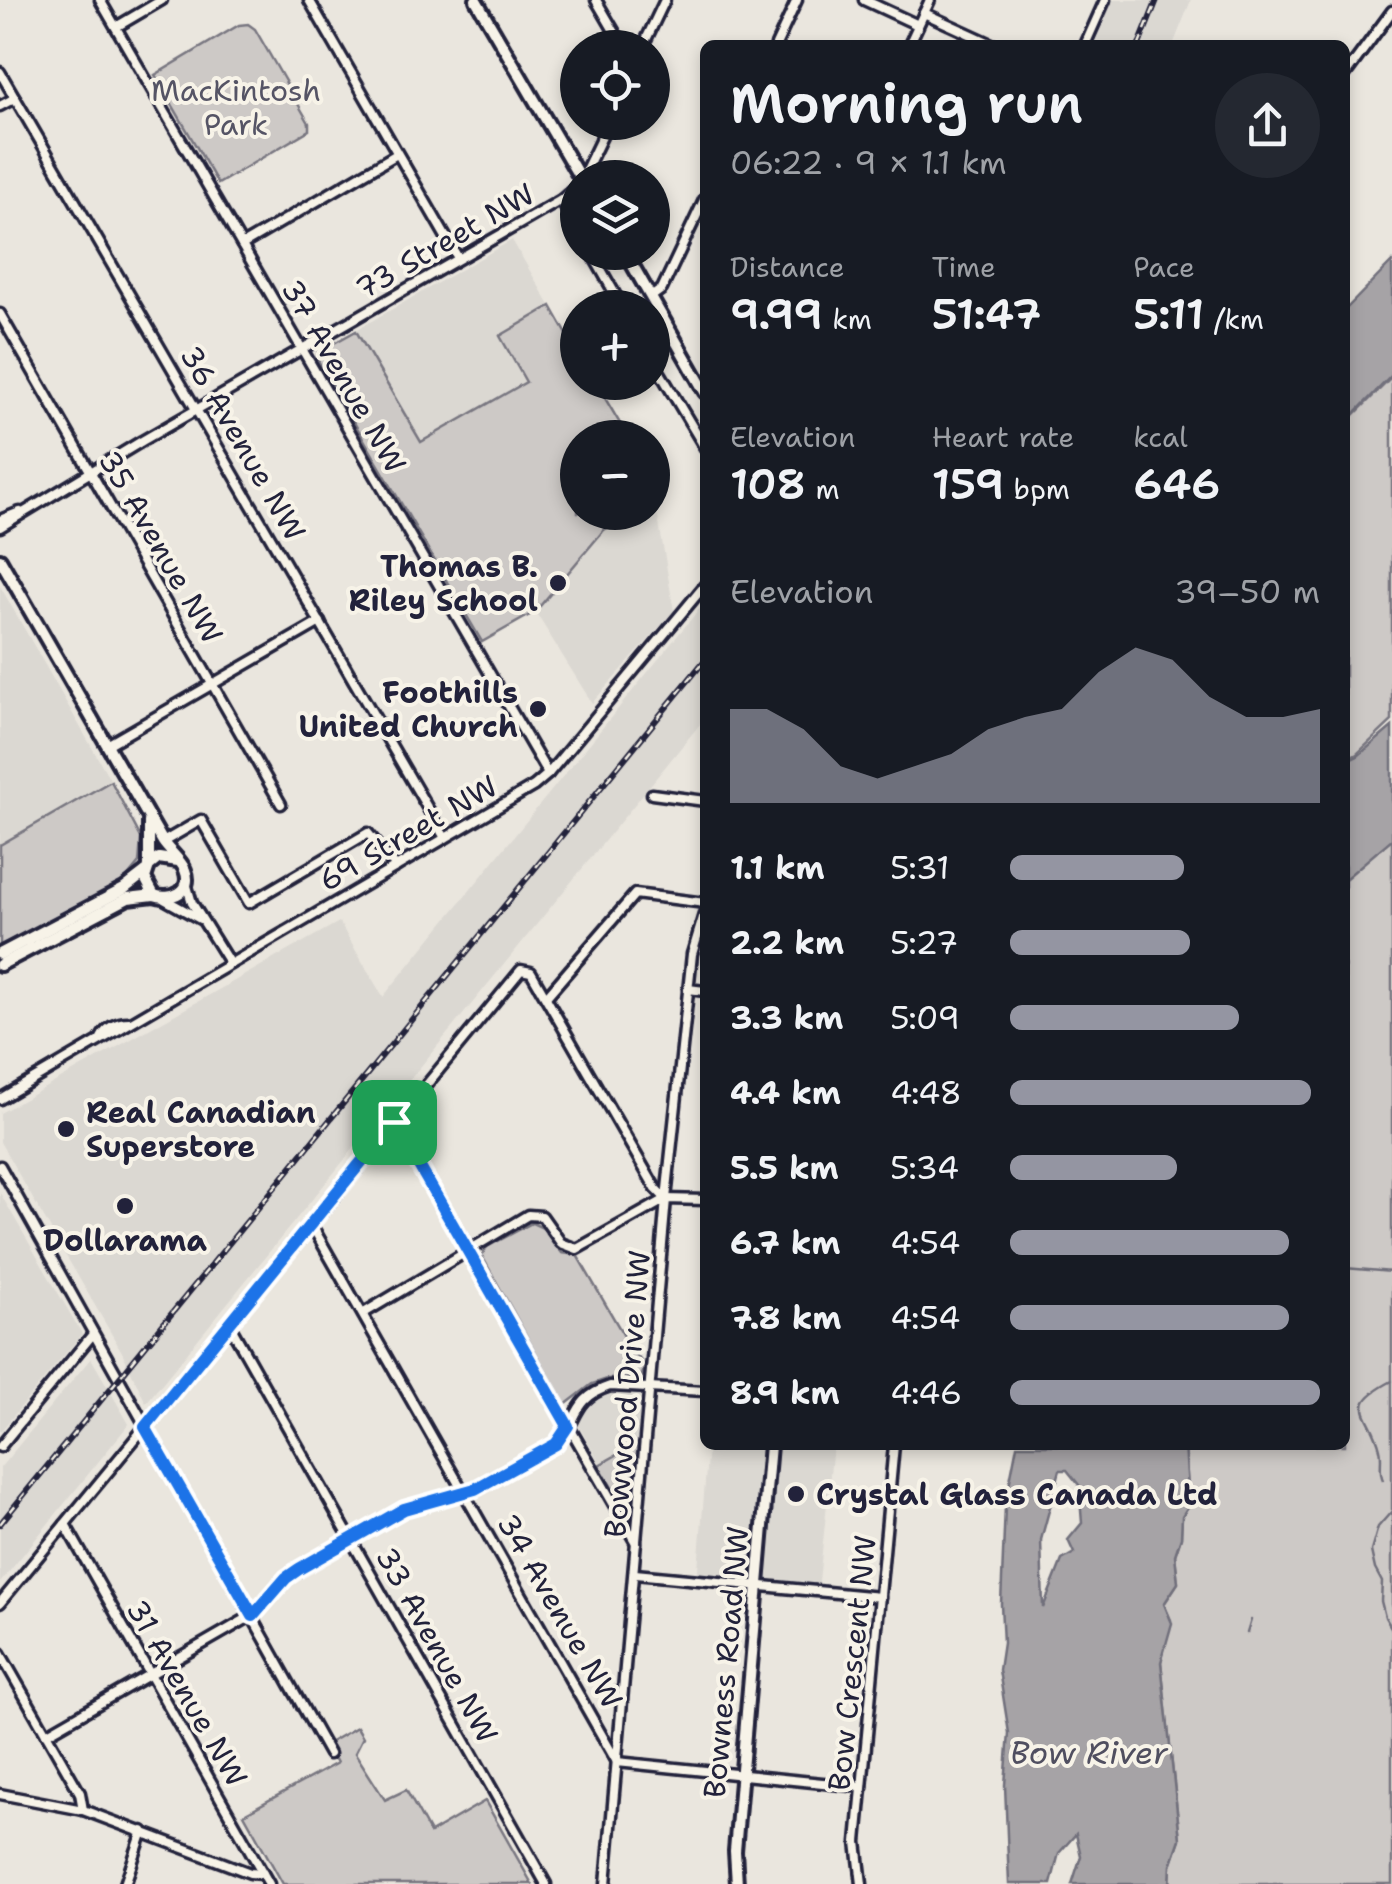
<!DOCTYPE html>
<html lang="en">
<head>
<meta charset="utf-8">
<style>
	body { margin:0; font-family:"Shantell Sans",sans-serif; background:#242831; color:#f1f3f6; height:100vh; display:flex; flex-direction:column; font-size:38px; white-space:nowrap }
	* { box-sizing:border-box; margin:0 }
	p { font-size:32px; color:#9ea1a6 }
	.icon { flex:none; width:55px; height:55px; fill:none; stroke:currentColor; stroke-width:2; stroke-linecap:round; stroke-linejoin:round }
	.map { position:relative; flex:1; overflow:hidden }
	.panel { position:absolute; left:700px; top:40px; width:650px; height:1410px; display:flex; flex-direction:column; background:#171b24; border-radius:15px; box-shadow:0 5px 15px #0003 }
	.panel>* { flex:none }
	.controls { position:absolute; left:560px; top:30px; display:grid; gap:20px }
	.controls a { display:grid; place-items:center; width:110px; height:110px; border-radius:50%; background:#171b24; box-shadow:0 5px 15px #0003; font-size:50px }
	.pin { position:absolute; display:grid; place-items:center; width:85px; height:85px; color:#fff; margin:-42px; border-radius:20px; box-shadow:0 5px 15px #0006 }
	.round { display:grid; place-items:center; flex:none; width:105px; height:105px; border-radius:52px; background:#242831 }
	.summary { display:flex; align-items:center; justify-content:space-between; height:170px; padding:0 30px }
	h1 { font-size:55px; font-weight:600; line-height:75px }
	.figures { display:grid; grid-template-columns:repeat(3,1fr); gap:15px; height:170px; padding:10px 30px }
	.figures div { display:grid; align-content:center }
	.figures b { font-size:42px; font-weight:600 }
	.figures small { font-size:28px; font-weight:400 }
	.figures p { font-size:28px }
	.chart { height:280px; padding:20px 30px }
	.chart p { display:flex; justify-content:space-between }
	.chart svg { width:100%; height:180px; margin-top:10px; fill:#9495a2; opacity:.7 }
	ul { padding:0 30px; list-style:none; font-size:32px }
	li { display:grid; grid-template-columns:160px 120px 1fr; align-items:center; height:75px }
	li i { height:25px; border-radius:12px; background:#9495a2 }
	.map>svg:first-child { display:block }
	.built { fill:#dbd8d2 }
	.green { fill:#cdc9c6; stroke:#787680; stroke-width:2.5 }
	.water { fill:#a6a3a6; stroke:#716f7b; stroke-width:2.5; fill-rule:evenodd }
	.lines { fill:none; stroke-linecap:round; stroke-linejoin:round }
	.stream { stroke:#716f7b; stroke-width:2.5 }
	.street-casing { stroke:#22223b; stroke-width:15 }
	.secondary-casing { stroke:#22223b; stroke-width:18 }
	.street { stroke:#f7f3e8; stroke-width:8 }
	.secondary { stroke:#f7f3e8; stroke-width:10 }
	.rail-casing { stroke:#22223b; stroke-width:6 }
	.rail { stroke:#f7f3e8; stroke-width:2.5; stroke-dasharray:8; stroke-linecap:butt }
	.route-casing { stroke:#fff; stroke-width:20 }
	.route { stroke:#1a73e8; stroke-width:12 }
	.poi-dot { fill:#22223b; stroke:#f7f3e8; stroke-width:4 }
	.labels { text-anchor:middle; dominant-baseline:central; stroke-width:8; stroke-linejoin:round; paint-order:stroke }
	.park-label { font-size:30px; fill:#555465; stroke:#f7f3e8 }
	.street-label { font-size:30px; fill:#22223b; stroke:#f7f3e8 }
	.poi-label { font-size:30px; font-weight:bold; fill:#22223b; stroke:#f7f3e8; text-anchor:end }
	.water-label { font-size:32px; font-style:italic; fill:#504f60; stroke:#f7f3e8 }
</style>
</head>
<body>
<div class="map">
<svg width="1392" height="1884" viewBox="0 0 1392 1884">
	<rect width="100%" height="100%" fill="#eae6de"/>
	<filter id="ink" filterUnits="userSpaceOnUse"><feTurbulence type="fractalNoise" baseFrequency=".01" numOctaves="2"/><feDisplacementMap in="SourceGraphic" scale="20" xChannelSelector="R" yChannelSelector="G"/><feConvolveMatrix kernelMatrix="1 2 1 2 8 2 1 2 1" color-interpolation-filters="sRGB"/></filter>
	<g filter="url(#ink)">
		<!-- built -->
		<g class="built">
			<polygon points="1112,0 1191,0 1173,45 1094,45"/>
			<polygon points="512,240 577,352 578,382 596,383 628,437 578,438 578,512 652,512 653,488 674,611 592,703 536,613 482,642 317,359 318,352"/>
			<polygon points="0,586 111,781 0,845"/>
			<polygon points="705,602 705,718 146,1403 122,1352 0,1142 0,1113 339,922 383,997"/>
			<polygon points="0,1193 82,1334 0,1432"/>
			<polygon points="91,1358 129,1424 0,1583 0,1468"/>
			<polygon points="615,1392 637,1392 642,1399 630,1516 577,1423 590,1403"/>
			<polygon points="708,1445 833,1445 818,1591 697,1581"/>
		</g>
		<!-- green -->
		<g class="green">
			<polygon points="248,24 255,29 309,123 309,130 218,184 155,75 239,25"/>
			<polygon points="551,306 577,352 578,382 596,383 628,437 578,438 578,512 629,513 629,515 604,530 535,612 482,642 317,359 318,352 356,331 421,442 526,382 500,336"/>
			<polygon points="1392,377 1392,721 1357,754 1345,760 1345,424"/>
			<polygon points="111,781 141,838 139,863 124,881 0,947 0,845"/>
			<polygon points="1392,826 1392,1884 1170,1884 1171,1865 1180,1839 1161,1662 1171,1620 1164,1604 1178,1583 1175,1555 1181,1537 1182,1516 1189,1505 1185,1445 1345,1445 1345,870"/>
			<polygon points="532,1223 543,1228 562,1253 577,1255 632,1350 645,1366 641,1378 607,1379 592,1384 565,1405 482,1256 487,1247"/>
			<polygon points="638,1443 631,1515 629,1517 599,1465"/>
			<polygon points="357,1727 363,1737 355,1753 385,1800 406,1790 430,1833 485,1801 532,1884 283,1884 244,1814 337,1763 327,1744"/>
		</g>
		<!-- water -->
		<g class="water">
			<polygon points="1392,262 1392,375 1345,423 1345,310"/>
			<polygon points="1392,727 1392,839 1345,879 1345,762 1358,756"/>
			<path d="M1017,1445H1185L1189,1505L1182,1516L1181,1537L1175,1555L1178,1583L1164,1604L1172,1623L1161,1662L1180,1839L1171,1865L1170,1884H1072L1081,1856L1076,1834L1059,1853L1051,1884H1009L1005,1785L1009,1733L999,1670L1003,1643L1001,1604L1005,1506ZM1060,1470H1067L1079,1485L1082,1523L1068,1540L1074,1553L1062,1560L1043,1608L1041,1540Z"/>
		</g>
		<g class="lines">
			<!-- stream -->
			<g class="stream">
				<polyline points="1345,1268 1392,1272"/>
				<path d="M1383,1480C1378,1470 1383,1461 1380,1449C1371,1411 1343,1407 1392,1381"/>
				<polyline points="1392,1511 1378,1527 1371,1551 1375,1569 1382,1582 1381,1601 1385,1617 1392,1629"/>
				<polyline points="1247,1633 1251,1620"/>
			</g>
			<defs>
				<g id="street">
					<polyline points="100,0 548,774"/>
					<polyline points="309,0 458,258"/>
					<polyline points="596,0 624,48"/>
					<polyline points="864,0 918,25"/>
					<polyline points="924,13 994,45"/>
					<polyline points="116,27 162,0"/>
					<polyline points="776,45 797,0"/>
					<polyline points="909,45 930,0"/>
					<polyline points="1085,45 1105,0"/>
					<polyline points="642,48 665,0"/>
					<polyline points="0,72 445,838"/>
					<polyline points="1345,75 1392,11"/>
					<polyline points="0,106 15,98"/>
					<polyline points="582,178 609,122"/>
					<polyline points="561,200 578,230"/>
					<polyline points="242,245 397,154"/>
					<polyline points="591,252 623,308"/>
					<polyline points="651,297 662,289 705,198"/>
					<polyline points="0,314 281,804"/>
					<polyline points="652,359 705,448"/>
					<polyline points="0,520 20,512"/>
					<polyline points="0,527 142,441 561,200 578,185"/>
					<polyline points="107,745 320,622"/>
					<polyline points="652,794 705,801"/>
					<polyline points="163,842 201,820 249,903 368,833 396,867"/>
					<polyline points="187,886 192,903 230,964"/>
					<polyline points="164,899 200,919"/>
					<polyline points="688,989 705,991"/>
					<polyline points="546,997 635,894 705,903"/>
					<path d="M101,1038C106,1028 116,1022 129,1022"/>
					<polyline points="0,1099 534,786 548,774 705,585"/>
					<polyline points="394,1122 636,1543"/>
					<polyline points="0,1166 329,1754"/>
					<polyline points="311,1224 617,1762 862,1787"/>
					<polyline points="364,1313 528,1215 542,1216 561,1243 577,1249 666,1199 705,1200"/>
					<polyline points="229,1324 546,1884"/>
					<polyline points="0,1447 93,1334"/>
					<polyline points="65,1524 269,1884"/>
					<polyline points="635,1574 880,1597"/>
					<polyline points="0,1603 521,970 531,972 656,1189 666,1199"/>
					<polyline points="0,1653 80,1793 83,1810"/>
					<path d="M46,1734L253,1615L286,1578L404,1509L475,1489L556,1444C580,1422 570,1399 610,1386L705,1391"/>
					<polyline points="0,1794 83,1810 250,1873 263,1874"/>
					<polyline points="125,1884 143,1831"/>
					<polyline points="606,1884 666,1199 692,954 705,911"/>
					<polyline points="862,1884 857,1842 894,1445"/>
				</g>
				<g id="secondary">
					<polyline points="476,0 580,178"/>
					<polyline points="625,252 705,392"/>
					<path d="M0,559L163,842C169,851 181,860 185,870C194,892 171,901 154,895L145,878L149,866L159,858L178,861"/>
					<polyline points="149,822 149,865"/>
					<polyline points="0,954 124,889 146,872"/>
					<polyline points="0,965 128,898 154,895"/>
					<polyline points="737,1884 735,1851 770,1445"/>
				</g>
			</defs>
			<!-- street casing -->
			<use href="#street" class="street-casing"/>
			<!-- secondary casing -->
			<use href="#secondary" class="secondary-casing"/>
			<!-- street -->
			<use href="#street" class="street"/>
			<!-- secondary -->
			<use href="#secondary" class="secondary"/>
			<defs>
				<g id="rail">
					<polyline points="1139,45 1157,0"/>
					<polyline points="0,1524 705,660"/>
				</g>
			</defs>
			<!-- rail casing -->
			<use href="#rail" class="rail-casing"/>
			<!-- rail -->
			<use href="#rail" class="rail"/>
		</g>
	</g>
	<g class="lines" filter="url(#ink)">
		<defs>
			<polygon id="route" points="394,1122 568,1426 556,1444 475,1489 404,1509 299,1569 286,1578 253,1616 145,1427"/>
		</defs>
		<!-- route casing -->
		<use href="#route" class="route-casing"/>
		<!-- route -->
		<use href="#route" class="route"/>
	</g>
	<!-- markers -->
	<g class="poi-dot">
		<circle cx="558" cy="583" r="10"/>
		<circle cx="538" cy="709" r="10"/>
		<circle cx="66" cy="1129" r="10"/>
		<circle cx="125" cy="1206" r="10"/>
		<circle cx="796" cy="1494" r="10"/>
	</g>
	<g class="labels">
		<!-- park labels -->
		<g class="park-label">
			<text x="236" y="90">MacKintosh<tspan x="236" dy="34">Park</tspan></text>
		</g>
		<!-- street labels -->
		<g class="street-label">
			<text transform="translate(445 241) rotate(-30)">73 Street NW</text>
			<text transform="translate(344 376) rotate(60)">37 Avenue NW</text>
			<text transform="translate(243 443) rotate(60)">36 Avenue NW</text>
			<text transform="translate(161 547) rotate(60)">35 Avenue NW</text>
			<text transform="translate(408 833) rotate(-30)">69 Street NW</text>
			<text transform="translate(627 1394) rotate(-85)">Bowwood Drive NW</text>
			<text transform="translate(560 1611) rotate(60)">34 Avenue NW</text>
			<text transform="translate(437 1645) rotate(61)">33 Avenue NW</text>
			<text transform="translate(726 1662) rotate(-85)">Bowness Road NW</text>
			<text transform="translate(852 1663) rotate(-84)">Bow Crescent NW</text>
			<text transform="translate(187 1693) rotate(60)">31 Avenue NW</text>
		</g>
		<!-- poi labels -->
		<g class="poi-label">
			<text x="538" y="566">Thomas B.<tspan x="538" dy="34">Riley School</tspan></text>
			<text x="518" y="692">Foothills<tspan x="518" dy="34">United Church</tspan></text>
			<text x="86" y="1112" text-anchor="start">Real Canadian<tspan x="86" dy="34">Superstore</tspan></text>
			<text x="125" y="1240" text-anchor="middle">Dollarama</text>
			<text x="816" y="1494" text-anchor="start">Crystal Glass Canada Ltd</text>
		</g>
		<!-- water labels -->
		<g class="water-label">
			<text x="1089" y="1752">Bow River</text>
		</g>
	</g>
</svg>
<div class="controls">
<a><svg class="icon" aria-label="locate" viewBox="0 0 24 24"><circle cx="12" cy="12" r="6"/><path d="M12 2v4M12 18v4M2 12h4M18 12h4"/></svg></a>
<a><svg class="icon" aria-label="layers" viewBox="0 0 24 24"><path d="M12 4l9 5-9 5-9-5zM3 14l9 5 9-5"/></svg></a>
<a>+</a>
<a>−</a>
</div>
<div class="pin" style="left:394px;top:1122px;background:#1e9e55"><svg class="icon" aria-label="arrive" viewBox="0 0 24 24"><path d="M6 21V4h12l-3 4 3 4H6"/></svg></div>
<section class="panel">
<div class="summary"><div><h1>Morning run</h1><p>06:22 · 9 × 1.1 km</p></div><a class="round"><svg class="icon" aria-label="share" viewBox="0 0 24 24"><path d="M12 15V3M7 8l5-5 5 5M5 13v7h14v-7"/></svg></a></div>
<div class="figures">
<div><p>Distance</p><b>9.99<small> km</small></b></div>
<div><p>Time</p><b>51:47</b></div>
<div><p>Pace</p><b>5:11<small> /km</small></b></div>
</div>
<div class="figures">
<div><p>Elevation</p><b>108<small> m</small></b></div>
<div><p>Heart rate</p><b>159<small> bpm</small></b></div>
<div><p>kcal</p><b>646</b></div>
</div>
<div class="chart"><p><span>Elevation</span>39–50 m</p>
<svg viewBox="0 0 160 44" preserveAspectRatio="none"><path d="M0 44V21L10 21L20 26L30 35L40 38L50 35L60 32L70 26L80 23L90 21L100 12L110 6L120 9L130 18L140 23L150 23L160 21V44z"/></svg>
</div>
<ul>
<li><b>1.1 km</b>5:31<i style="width:56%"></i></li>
<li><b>2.2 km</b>5:27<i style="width:58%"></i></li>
<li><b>3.3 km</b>5:09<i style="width:74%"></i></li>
<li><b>4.4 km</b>4:48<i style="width:97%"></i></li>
<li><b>5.5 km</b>5:34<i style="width:54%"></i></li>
<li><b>6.7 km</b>4:54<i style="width:90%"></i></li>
<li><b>7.8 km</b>4:54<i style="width:90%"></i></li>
<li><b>8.9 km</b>4:46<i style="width:100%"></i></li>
</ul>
</section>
</div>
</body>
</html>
